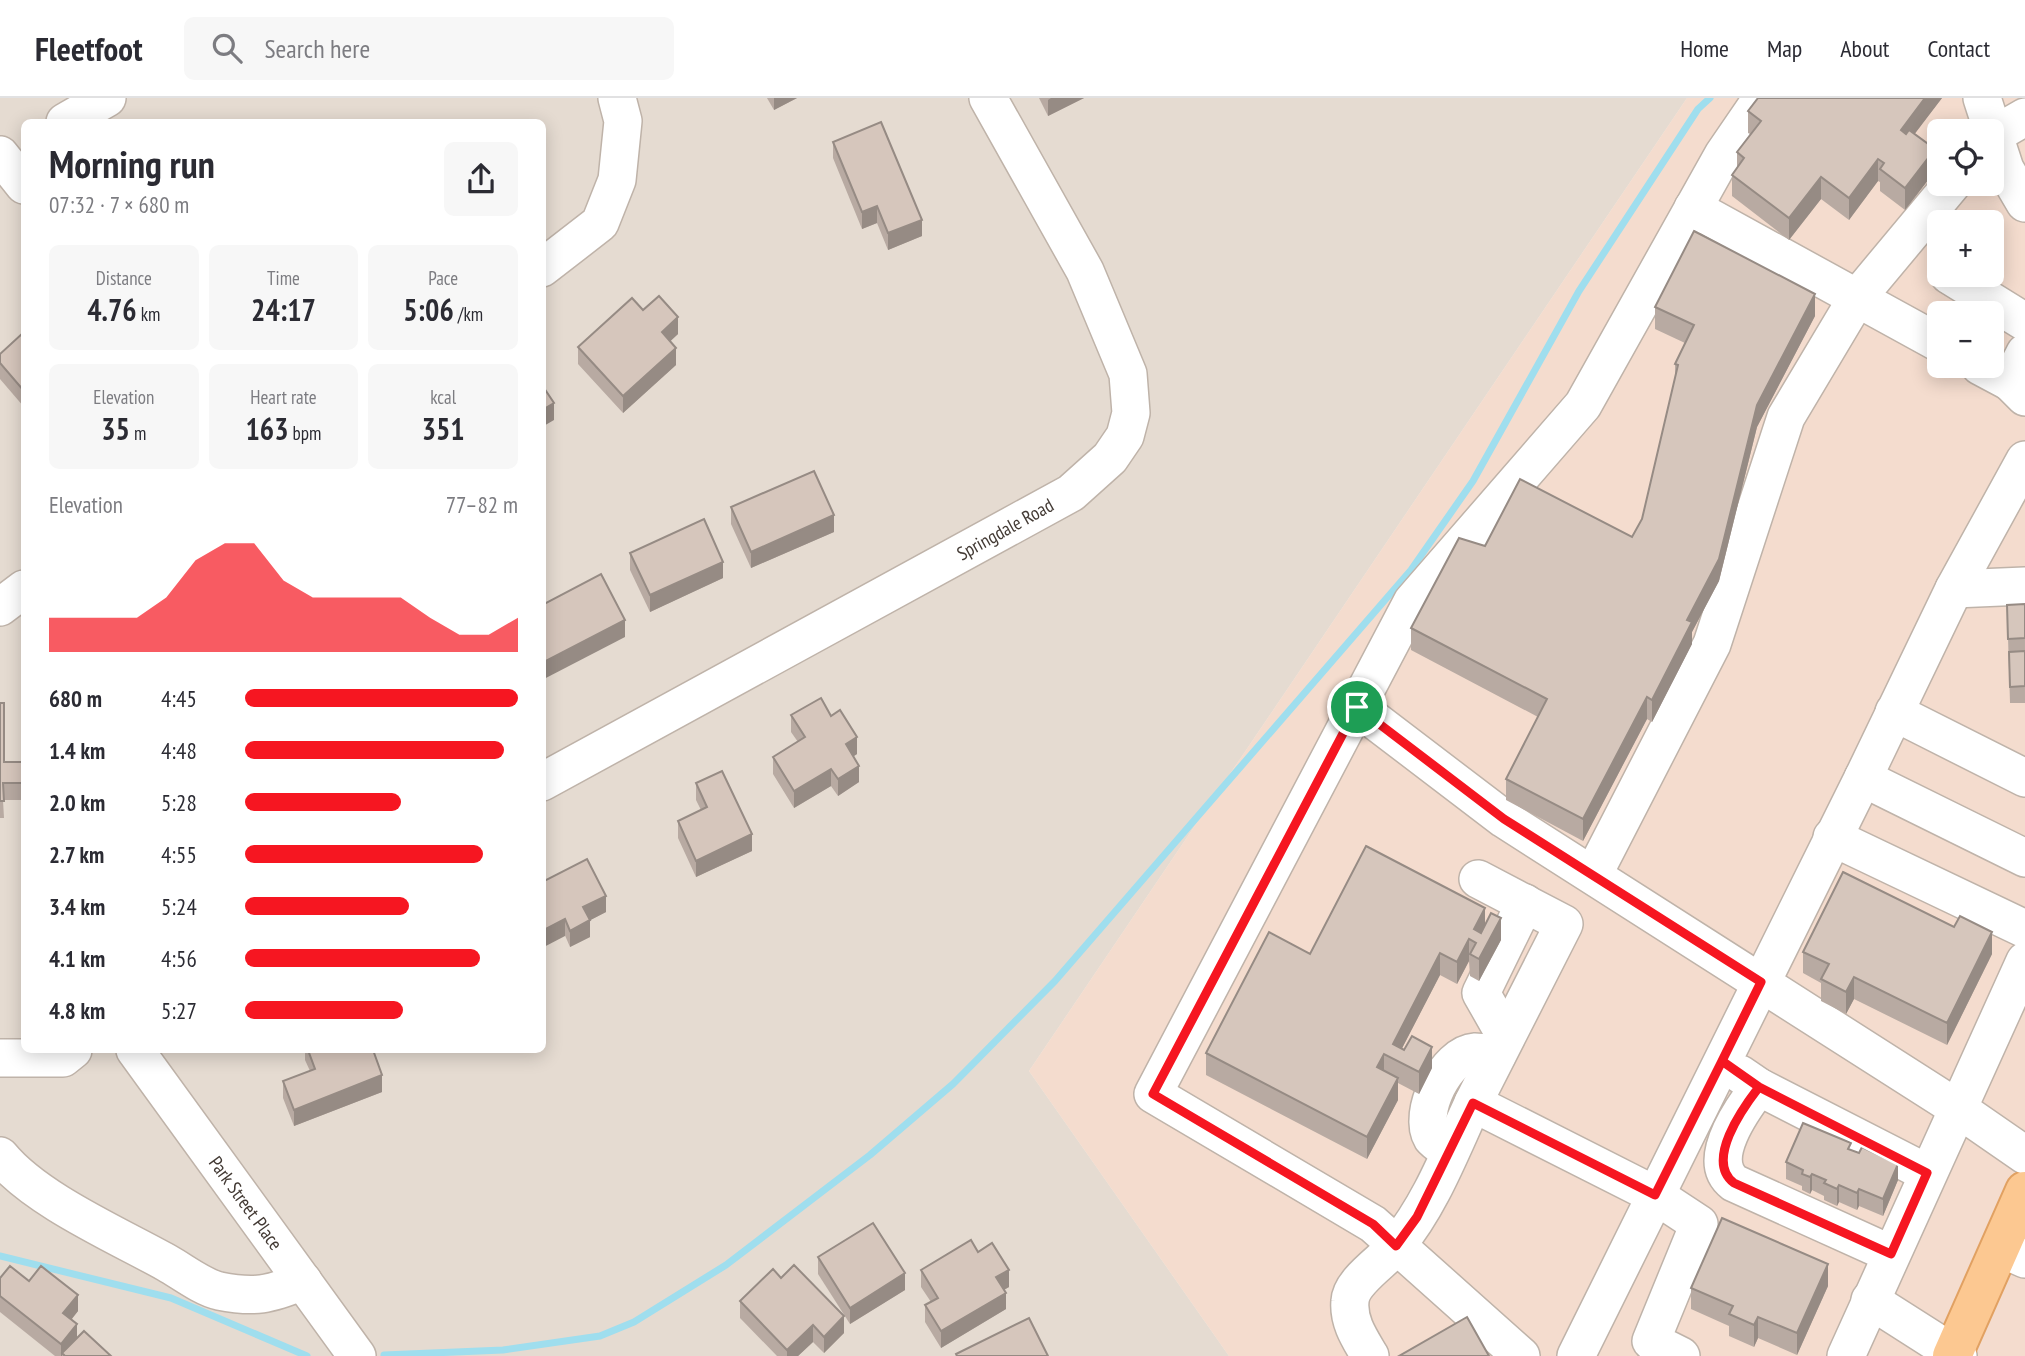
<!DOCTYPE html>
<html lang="en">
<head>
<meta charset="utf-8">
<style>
	body { margin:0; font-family:"PT Sans Narrow",sans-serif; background:#f7f7f7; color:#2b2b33; height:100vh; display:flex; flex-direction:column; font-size:26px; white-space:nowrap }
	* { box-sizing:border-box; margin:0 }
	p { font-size:23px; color:#7c7c81 }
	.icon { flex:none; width:38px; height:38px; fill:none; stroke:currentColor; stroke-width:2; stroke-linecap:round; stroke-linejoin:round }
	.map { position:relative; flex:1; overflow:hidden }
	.details { position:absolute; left:21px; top:21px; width:525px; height:934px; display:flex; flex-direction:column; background:#fff; border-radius:10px; box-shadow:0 4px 18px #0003 }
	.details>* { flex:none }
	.buttons { position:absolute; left:1927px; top:21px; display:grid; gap:14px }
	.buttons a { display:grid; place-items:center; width:77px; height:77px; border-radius:10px; background:#fff; box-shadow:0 4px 18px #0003; font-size:35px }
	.pin { position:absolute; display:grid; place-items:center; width:60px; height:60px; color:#fff; margin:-30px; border:4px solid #fff; border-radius:50%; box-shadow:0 2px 7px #0007 }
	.round { display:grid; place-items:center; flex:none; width:74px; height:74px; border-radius:10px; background:#f7f7f7 }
	.overview { display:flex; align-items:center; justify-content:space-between; height:119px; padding:0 28px }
	h1 { font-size:38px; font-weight:800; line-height:52px }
	.stats { display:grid; grid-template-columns:repeat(3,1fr); gap:10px; height:119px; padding:7px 28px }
	.stats div { display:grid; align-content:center; border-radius:10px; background:#f7f7f7; text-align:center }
	.stats b { font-size:30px; font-weight:800 }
	.stats small { font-size:19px; font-weight:400 }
	.stats p { font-size:19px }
	.chart { height:196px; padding:14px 28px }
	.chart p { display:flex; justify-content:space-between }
	.chart svg { width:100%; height:126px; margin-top:7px; fill:#f61621; opacity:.7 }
	ul { padding:0 28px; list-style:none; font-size:23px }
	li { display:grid; grid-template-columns:112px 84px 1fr; align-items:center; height:52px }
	li i { height:18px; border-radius:9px; background:#f61621 }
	header { display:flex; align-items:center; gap:42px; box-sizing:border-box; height:98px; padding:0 35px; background:#fff; border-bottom:2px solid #e1e1e2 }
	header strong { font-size:33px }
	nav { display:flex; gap:38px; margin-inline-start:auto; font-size:24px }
	.search { width:490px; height:63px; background:#f7f7f7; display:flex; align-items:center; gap:18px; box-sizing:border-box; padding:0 24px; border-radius:10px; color:#7c7c81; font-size:26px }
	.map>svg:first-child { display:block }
	.residential { fill:#e5dbd1; fill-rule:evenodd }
	.commercial { fill:#f4dcce; fill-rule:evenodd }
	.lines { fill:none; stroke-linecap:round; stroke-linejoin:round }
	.stream { stroke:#9fdeee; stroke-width:7 }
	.minor-casing { stroke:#bfb3a9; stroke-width:40 }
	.major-casing { stroke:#e1a162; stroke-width:42 }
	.minor { stroke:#fff; stroke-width:37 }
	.major { stroke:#fcc891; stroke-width:38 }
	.wall { fill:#b8aaa2 }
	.shaded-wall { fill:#968b84 }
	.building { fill:#d6c6bc; stroke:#968b84; stroke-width:2 }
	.route-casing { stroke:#fff; stroke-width:14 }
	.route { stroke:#f61621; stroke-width:9 }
	.labels { text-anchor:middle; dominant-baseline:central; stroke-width:7; stroke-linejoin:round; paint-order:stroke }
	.street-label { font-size:19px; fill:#433a34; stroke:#fff }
</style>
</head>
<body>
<header>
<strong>Fleetfoot</strong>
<div class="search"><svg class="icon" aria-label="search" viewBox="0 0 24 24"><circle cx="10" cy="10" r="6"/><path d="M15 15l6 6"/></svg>Search here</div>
<nav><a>Home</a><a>Map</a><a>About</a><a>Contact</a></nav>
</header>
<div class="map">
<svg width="2025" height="1258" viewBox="0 0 2025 1258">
	<rect width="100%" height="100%" fill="#f1eae3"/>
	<!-- residential -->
	<path class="residential" d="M0,0H1687L1029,973L1229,1258H0ZM24,24H542V952H24Z"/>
	<!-- commercial -->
	<path class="commercial" d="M1687,0H2025V1258H1229L1029,973ZM1939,33H1992V86H1939ZM1939,124H1992V177H1939ZM1939,215H1992V268H1939Z"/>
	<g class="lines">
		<!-- stream -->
		<g class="stream">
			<polyline points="0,1158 171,1200 307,1258"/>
			<polyline points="384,1257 503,1252 600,1238 634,1224 726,1167 870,1057 953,986 1055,883 1411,472 1473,383 1579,193 1698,11 1710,0"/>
		</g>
		<defs>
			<g id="minor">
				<polyline points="1982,0 2005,71 2025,105"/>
				<polyline points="65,24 107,0"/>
				<polyline points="1992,38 2025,19"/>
				<polyline points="0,57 24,87"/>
				<polyline points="1693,110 1939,245"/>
				<polyline points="542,170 600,125 617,82 623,23 617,0"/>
				<polyline points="1949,177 2025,224"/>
				<polyline points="2025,255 2010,284 2025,299"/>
				<polyline points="1980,268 2010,284"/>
				<polyline points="1954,491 2025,488"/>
				<polyline points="0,509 24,491"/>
				<polyline points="1357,609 1504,721 1957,1010 2025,1057"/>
				<polyline points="1894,614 2025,680"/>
				<polyline points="1863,680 2025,760"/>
				<polyline points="542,684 1071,395 1110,360 1125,338 1131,315 1128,276 1085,173 988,0"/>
				<polyline points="1832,739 2025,831"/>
				<polyline points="1593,777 1712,546 1786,319 1857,200 1952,86"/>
				<polyline points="1478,781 1564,826 1473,1005 1655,1097 1699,1126 1651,1243 1681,1258"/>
				<polyline points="1506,939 1481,895 1525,805"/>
				<polyline points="135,952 357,1258"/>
				<polyline points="0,960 63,960 73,952"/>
				<polyline points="1740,976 1759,989 1927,1075"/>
				<path d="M1759,989C1742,1011 1705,1062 1734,1085L1891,1156"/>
				<path d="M1450,1054C1445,1050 1436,1045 1432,1040C1417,1015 1446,956 1475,954C1482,954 1490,956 1497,957"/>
				<path d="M0,1058C36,1102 117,1137 167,1165C183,1174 202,1189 219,1193C255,1200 269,1197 303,1183"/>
				<polyline points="2000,1150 2025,1161"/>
				<polyline points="1870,1202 1958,1258"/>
				<path d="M1370,1258C1360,1241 1348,1224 1350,1203C1351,1183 1384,1163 1397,1147C1431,1106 1451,1052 1473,1005"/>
				<polyline points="1521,1258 1373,1126 1153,996 1412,504 1583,307 1723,57 1762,0"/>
				<polyline points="1576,1258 1863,680 1954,491 2025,362"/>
				<polyline points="1846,1258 2025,863"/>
			</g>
			<polyline id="major" points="1952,1258 2025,1093"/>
		</defs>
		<!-- minor casing -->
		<use href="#minor" class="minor-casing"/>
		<!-- major casing -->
		<use href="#major" class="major-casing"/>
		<!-- minor -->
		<use href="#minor" class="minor"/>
		<!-- major -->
		<use href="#major" class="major"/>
	</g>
	<!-- wall -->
	<g class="wall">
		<polygon points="767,0 797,0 774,12"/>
		<polygon points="1039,0 1084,0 1048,18"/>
		<polygon points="1942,0 1914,36 1935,73 1905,112 1880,93 1880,84 1878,83 1849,122 1821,101 1789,142 1732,98 1732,77 1737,70 1737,54 1750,36 1748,35 1748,13"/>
		<polygon points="833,44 922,138 888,152 877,125 862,131 833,60"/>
		<polygon points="1655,209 1815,218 1757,329 1719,483 1692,534 1692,546 1652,624 1647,621 1583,743 1506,702 1506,681 1538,619 1411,552 1411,530 1485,448 1632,439 1642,421 1675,280 1675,266 1685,245 1655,231"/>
		<polygon points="643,212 678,236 670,243 676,267 623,315 578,266 578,249"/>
		<polygon points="24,234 24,309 0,281 0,256"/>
		<polygon points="731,409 834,434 751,470 731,426"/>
		<polygon points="630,455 723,480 650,514 630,472"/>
		<polygon points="2025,506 2025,605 2010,605 2007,507"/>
		<polygon points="0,605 4,664 24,664 24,702 3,702 4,720 0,720"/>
		<polygon points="791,617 831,618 857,656 854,658 859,684 838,698 831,688 794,710 773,676 773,659 798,644 791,634"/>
		<polygon points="696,685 752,753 696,779 678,740 678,723 701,712 696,702"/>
		<polygon points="542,784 606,814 590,822 590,839 570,849"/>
		<polygon points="1485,826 1501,842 1479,883 1470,878 1469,863 1457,886 1440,877 1402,950 1432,970 1419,996 1398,985 1398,1002 1367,1061 1206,977 1206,955 1310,856"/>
		<polygon points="1803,854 1992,856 1947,947 1854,901 1846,916 1821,903 1821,885 1803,875"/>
		<polygon points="305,952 373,952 382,994 294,1028 283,1000 283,983 310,973 305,962"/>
		<polygon points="1851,1052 1898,1082 1883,1118 1859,1108 1857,1112 1839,1104 1837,1108 1824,1102 1824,1098 1812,1092 1810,1096 1802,1092 1802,1088 1786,1081 1786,1064"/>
		<polygon points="978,1154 1009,1189 1004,1192 1006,1211 941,1250 925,1224 925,1207 931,1204 921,1189 921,1172"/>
		<polygon points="818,1159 905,1192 850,1226 818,1176"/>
		<polygon points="0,1180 29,1183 78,1213 71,1222 77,1240 111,1258 55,1258 0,1214"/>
		<polygon points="781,1180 844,1235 824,1255 813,1244 798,1258 777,1258 740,1220 740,1203"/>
		<polygon points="1828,1188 1797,1257 1758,1240 1754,1249 1729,1238 1729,1228 1691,1211 1691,1190"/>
	</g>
	<!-- shaded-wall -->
	<g class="shaded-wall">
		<polygon points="774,0 797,0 774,12"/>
		<polygon points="1051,0 1084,0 1048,18 1048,2"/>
		<polygon points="1925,0 1942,0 1901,54 1901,32"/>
		<polygon points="1935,51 1935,73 1905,112 1905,90"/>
		<polygon points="1878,61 1878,83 1849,122 1849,100"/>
		<polygon points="1821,79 1821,101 1789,142 1789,120"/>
		<polygon points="877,108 877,125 862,131 862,114"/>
		<polygon points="922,122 922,138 888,152 888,135"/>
		<polygon points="1815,196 1815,218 1757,329 1719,483 1692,534 1692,546 1652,624 1652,602 1687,522 1757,307"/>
		<polygon points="678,219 678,236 662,251 662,234"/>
		<polygon points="676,250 676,267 623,315 623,298"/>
		<polygon points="554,305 554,322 542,329 542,312"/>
		<polygon points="834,417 834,434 751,470 751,454"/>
		<polygon points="723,464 723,480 650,514 650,497"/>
		<polygon points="625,522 625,539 542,582 542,565"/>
		<polygon points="1647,599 1647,621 1583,743 1583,721"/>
		<polygon points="857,639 857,656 846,663 846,646"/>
		<polygon points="859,668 859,684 838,698 838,681"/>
		<polygon points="831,671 831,688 794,710 794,693"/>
		<polygon points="752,736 752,753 696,779 696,763"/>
		<polygon points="606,798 606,814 583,826 583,809"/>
		<polygon points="1485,810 1485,832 1476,851 1474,831"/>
		<polygon points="1501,820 1501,842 1479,883 1479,861"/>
		<polygon points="565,821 565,838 542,850 542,833"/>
		<polygon points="590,822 590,839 570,849 570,833"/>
		<polygon points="1992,834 1992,856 1947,947 1947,925"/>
		<polygon points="1469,841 1469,863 1457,886 1457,864"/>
		<polygon points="1440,855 1440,877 1396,962 1393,946"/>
		<polygon points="1854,879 1854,901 1846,916 1846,894"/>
		<polygon points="1432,949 1432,970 1419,996 1419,974"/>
		<polygon points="1384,956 1384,978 1377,969"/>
		<polygon points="382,977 382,994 294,1028 294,1012"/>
		<polygon points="1398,980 1398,1002 1367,1061 1367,1039"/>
		<polygon points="1898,1066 1898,1082 1883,1118 1883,1101"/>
		<polygon points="1812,1076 1812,1092 1810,1096 1810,1079"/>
		<polygon points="1839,1087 1839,1104 1837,1108 1837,1091"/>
		<polygon points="1859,1091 1859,1108 1857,1112 1857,1095"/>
		<polygon points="1828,1166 1828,1188 1797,1257 1797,1235"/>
		<polygon points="1009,1172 1009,1189 996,1196 996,1179"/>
		<polygon points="905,1175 905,1192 850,1226 850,1210"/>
		<polygon points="1006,1195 1006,1211 941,1250 941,1233"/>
		<polygon points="78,1197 78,1213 63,1232 63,1215"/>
		<polygon points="844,1218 844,1235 824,1255 824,1239"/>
		<polygon points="1758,1219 1758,1240 1754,1249 1754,1227"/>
		<polygon points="77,1226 77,1243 62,1255 62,1258 61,1258 61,1246"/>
		<polygon points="813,1227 813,1244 798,1258 787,1258 787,1252"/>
	</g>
	<!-- building -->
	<g class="building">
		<polygon points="1758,0 1925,0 1901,32 1906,36 1909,32 1935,51 1905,90 1880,71 1884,65 1878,61 1849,100 1821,79 1789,120 1732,77 1744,60 1737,54 1761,23 1748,13"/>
		<polygon points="881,24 922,122 888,135 877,108 862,114 833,44"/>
		<polygon points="1694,133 1815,196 1757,307 1719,461 1687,522 1692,524 1652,602 1647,599 1583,721 1506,681 1547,601 1411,530 1459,440 1485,448 1520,381 1632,439 1642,421 1678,267 1675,266 1694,227 1655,209"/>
		<polygon points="659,198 678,219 662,234 676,250 623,298 578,249 632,200 643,212"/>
		<polygon points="24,234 24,293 0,265 0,256"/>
		<polygon points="542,287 554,305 542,312"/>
		<polygon points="814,373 834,417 751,454 731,409"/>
		<polygon points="704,421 723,464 650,497 630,455"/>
		<polygon points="601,476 625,522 542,565 542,507"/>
		<polygon points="2025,506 2025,540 2008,541 2007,507"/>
		<polygon points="2025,553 2025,588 2010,589 2009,554"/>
		<polygon points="821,600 831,618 840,612 857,639 846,646 859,668 838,681 831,671 794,693 773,659 805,639 791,617"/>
		<polygon points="0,605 4,605 4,664 24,664 24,685 3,685 4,703 0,703"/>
		<polygon points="722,673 752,736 696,763 678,723 707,709 696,685"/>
		<polygon points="1366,748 1485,810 1474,831 1481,835 1491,815 1501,820 1479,861 1470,856 1476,845 1469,841 1457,864 1440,855 1393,946 1404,952 1412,938 1432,949 1419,974 1384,956 1377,969 1398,980 1367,1039 1206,955 1269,834 1310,856"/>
		<polygon points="587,761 606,798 583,809 590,822 570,833 565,821 542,833 542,784"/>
		<polygon points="1843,774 1954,829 1960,818 1992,834 1947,925 1854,879 1846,894 1821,881 1829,866 1803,854"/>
		<polygon points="308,952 373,952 382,977 294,1012 283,983 315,971"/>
		<polygon points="1803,1025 1851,1045 1848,1051 1859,1055 1862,1049 1898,1066 1883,1101 1859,1091 1857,1095 1839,1087 1837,1091 1824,1085 1826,1082 1812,1076 1810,1079 1802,1076 1803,1072 1786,1064"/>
		<polygon points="1722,1120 1828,1166 1797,1235 1758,1219 1754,1227 1729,1216 1733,1208 1691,1190"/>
		<polygon points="873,1125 905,1175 850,1210 818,1159"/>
		<polygon points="971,1142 978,1154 992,1145 1009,1172 996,1179 1006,1195 941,1233 925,1207 938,1200 921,1172"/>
		<polygon points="794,1167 844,1218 824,1239 813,1227 787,1252 740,1203 773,1171 781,1180"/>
		<polygon points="10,1168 29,1183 41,1168 78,1197 63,1215 77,1226 61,1246 0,1198 0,1180"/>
		<polygon points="1467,1219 1489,1258 1399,1258"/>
		<polygon points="1029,1220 1048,1258 957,1258 956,1256"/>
		<polygon points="84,1233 111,1258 65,1258 62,1255"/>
	</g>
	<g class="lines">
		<defs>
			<path id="route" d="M1357,609L1153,996L1373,1126L1396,1148L1417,1119L1473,1005L1655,1097L1722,963L1759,989L1927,1075L1891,1156L1734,1085C1705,1063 1742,1011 1759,989L1722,963L1761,884L1504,721L1357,609"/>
		</defs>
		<!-- route casing -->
		<use href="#route" class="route-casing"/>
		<!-- route -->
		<use href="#route" class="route"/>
	</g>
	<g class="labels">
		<!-- street labels -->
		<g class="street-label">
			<text transform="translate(1005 431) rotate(-29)">Springdale Road</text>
			<text transform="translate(246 1105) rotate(54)">Park Street Place</text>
		</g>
	</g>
</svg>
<div class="buttons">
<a><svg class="icon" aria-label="locate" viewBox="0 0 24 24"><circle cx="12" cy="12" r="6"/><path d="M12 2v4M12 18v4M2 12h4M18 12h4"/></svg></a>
<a>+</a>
<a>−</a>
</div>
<div class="pin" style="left:1357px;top:609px;background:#1e9e55"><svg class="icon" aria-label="arrive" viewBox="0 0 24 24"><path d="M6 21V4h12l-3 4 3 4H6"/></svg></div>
<section class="details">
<div class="overview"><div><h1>Morning run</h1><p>07:32 · 7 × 680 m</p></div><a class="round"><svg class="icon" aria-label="share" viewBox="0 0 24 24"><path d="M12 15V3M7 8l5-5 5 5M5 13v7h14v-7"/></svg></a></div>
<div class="stats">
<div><p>Distance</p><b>4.76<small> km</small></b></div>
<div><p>Time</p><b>24:17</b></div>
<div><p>Pace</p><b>5:06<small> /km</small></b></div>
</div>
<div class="stats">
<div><p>Elevation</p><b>35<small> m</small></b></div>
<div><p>Heart rate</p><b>163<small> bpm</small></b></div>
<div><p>kcal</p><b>351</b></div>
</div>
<div class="chart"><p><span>Elevation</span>77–82 m</p>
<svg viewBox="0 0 160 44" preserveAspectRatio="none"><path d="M0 44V32L10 32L20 32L30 32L40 25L50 12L60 6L70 6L80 19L90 25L100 25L110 25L120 25L130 32L140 38L150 38L160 32V44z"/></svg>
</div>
<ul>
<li><b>680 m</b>4:45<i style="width:100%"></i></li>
<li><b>1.4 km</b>4:48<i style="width:95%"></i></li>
<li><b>2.0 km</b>5:28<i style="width:57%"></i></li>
<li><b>2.7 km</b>4:55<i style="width:87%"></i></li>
<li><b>3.4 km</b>5:24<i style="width:60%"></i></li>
<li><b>4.1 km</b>4:56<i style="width:86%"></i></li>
<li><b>4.8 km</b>5:27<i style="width:58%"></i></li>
</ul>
</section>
</div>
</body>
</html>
